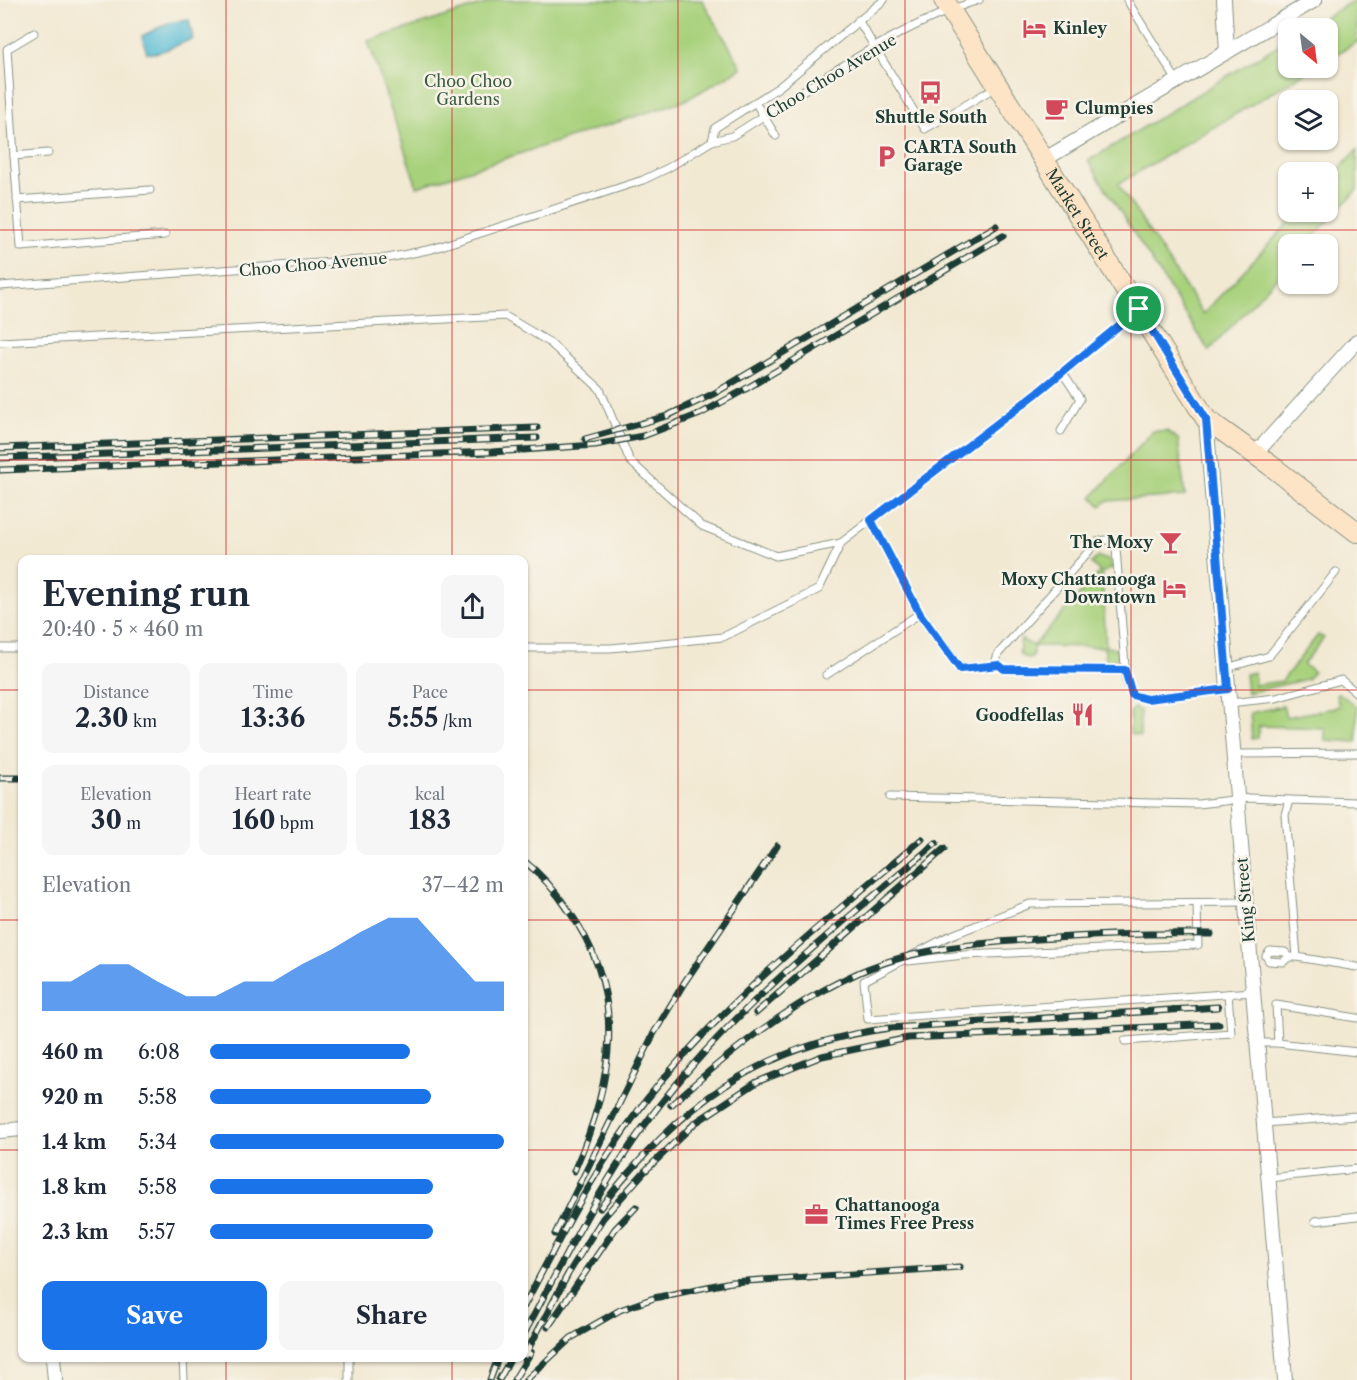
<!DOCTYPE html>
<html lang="en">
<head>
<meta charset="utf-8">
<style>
	body { margin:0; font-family:"Libre Caslon Text",serif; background:#f6f6f7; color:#1f2937; height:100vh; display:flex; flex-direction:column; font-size:22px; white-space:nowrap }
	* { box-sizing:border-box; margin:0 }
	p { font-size:20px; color:#747a83 }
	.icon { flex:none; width:33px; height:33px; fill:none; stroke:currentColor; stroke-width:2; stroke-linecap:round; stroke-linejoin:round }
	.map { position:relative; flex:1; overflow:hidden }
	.drawer { position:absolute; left:18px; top:555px; width:510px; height:807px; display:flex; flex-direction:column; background:#fff; border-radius:12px; box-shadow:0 2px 4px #0004 }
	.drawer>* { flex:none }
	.needle { width:39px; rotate:151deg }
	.tools { position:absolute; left:1278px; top:18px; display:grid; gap:12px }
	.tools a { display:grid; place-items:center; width:60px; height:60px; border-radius:12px; background:#fff; box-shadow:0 2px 4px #0004; font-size:30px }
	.pin { position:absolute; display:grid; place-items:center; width:51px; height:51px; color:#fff; margin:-26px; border:3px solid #fff; border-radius:50%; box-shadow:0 2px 6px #0007 }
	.round { display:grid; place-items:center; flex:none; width:63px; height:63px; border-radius:12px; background:#f6f6f7 }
	.overview { display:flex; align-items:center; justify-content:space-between; height:102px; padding:0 24px }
	h1 { font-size:33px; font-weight:800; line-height:45px }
	.stats { display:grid; grid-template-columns:repeat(3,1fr); gap:9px; height:102px; padding:6px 24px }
	.stats div { display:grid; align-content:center; border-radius:12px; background:#f6f6f7; text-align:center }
	.stats b { font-size:26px; font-weight:800 }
	.stats small { font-size:16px; font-weight:400 }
	.stats p { font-size:16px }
	.chart { height:168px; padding:12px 24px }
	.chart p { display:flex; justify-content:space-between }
	.chart svg { width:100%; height:108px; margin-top:6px; fill:#1a73e8; opacity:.7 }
	.action { display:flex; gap:12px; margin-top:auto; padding:12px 24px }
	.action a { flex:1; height:69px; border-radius:12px; background:#1a73e8; color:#fff; font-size:24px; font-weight:800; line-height:69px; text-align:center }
	.action a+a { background:#f6f6f7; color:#1f2937 }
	ul { padding:0 24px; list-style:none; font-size:20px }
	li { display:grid; grid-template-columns:96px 72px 1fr; align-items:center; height:45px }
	li i { height:15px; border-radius:8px; background:#1a73e8 }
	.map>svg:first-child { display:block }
	.green { fill:#a8d17c; stroke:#648758; stroke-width:1.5 }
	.water { fill:#58bdd6; stroke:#3c7d85; stroke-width:1.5 }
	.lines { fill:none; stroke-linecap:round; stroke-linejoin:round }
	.service-casing { stroke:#889384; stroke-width:9 }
	.minor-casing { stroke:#889384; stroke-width:16 }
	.secondary-casing { stroke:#889384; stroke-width:22 }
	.service { stroke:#fff; stroke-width:7 }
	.minor { stroke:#fff; stroke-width:14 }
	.secondary { stroke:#fee4c6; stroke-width:20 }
	.rail-casing { stroke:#1f3d34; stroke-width:7 }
	.rail { stroke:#f7f3e8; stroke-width:4.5; stroke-dasharray:14; stroke-linecap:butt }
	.route-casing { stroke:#fff; stroke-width:12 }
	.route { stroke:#1a73e8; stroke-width:8 }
	.grid { fill:none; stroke:#d62828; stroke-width:1.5; stroke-opacity:0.55 }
	.labels { text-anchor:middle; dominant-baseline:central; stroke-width:5; stroke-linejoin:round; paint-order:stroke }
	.poi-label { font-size:16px; font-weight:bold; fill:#1f3d34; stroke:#f7f3e8; text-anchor:start }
	.street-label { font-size:16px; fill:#1f3d34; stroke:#f7f3e8 }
	.park-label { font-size:16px; fill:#3a5b42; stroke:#f7f3e8 }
</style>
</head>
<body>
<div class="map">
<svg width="1357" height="1380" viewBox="0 0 1357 1380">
	<rect width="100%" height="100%" fill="#f7f3e8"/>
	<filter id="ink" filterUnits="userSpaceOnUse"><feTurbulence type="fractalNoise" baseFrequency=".0167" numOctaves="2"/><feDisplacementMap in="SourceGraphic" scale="12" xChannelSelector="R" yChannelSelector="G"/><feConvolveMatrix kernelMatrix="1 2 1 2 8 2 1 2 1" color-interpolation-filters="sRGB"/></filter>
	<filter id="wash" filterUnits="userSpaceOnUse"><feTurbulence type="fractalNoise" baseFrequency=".008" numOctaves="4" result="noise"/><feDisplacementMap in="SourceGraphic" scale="24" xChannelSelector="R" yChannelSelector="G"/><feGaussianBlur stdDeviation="1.35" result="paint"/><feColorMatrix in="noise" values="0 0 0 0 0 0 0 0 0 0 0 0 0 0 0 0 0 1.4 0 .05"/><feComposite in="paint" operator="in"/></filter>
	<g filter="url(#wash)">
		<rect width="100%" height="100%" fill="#f2e9d3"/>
		<!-- green -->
		<g class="green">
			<polygon points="497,0 702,0 742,68 686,100 417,187 368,41"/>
			<polygon points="1354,0 1357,0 1357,42 1328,59 1328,28 1307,28"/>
			<polygon points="1288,39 1288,68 1313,68 1118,184 1203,314 1299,212 1328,212 1328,181 1357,150 1357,190 1307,244 1288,244 1288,265 1209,351 1088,161"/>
			<polygon points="1153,431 1167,431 1178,439 1185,496 1106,501 1101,506 1092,497"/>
			<polygon points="1098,557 1109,560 1113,568 1102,573 1106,647 1116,649 1119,656 1115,660 1106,661 1104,647 1034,646 1032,658 1023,657 1019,652 1021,639 1033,646 1100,572 1091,563"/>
			<polygon points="1318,635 1324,638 1303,664 1314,672 1307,679 1247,693 1245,674 1254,672 1255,685 1282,681"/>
			<polygon points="1339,693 1357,707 1357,742 1325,740 1325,728 1259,726 1258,738 1252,739 1250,713 1283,706 1286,717 1334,708 1339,706 1336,694"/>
			<polygon points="1134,708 1140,711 1140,736 1130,734 1130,712"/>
		</g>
		<!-- water -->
		<path class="water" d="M189,20L193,39C177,44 163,54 147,53L142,36L168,23Z"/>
	</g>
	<g filter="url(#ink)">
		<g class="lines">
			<defs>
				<g id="service">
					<polyline points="1127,0 1177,81"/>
					<polyline points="858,20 925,129 996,87"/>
					<polyline points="34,33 7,49 14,156 48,153"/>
					<polyline points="755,102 776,136"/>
					<polyline points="712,141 715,128 779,87 884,0"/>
					<polyline points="14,156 21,247 165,235"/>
					<polyline points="17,200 150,190"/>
					<path d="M0,286L388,258L432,249L643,180L668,168L712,141L732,136C808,89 894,26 979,0"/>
					<polyline points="0,342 505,316 549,342 600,389 630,461 702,526 776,556 841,543 1037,393 1137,311"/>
					<polyline points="1061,431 1080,399 1062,372"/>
					<polyline points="919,614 960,668 999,665"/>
					<polyline points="0,648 22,648"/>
					<polyline points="524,648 611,648 723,637 819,589 841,543"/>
					<polyline points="1226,668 1269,656 1336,572"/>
					<polyline points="1125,670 1004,669 996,660 998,654 1097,542 1110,539 1116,548 1126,679 1132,695 1147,699 1228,689"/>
					<polyline points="826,675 919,614 871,520"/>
					<polyline points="1229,703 1276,698 1341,680 1357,693"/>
					<polyline points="1234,754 1357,753"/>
					<polyline points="890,797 1198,804 1249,798 1289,800"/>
					<polyline points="1357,802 1289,800 1285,815 1297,957 1357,967"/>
					<polyline points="1246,902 1030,904 947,937 864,981 868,1019 1253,992"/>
					<polyline points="1289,957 1285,952 1270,951 1266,956 1269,961 1283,962 1289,957 1297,957"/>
					<polyline points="908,961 964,955 1198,945 1197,903"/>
					<polyline points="1125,1041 1231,1033 1228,994"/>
					<polyline points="1258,1043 1278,1043 1357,1052"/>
					<polyline points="1278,1043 1276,1005 1357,1018"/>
					<polyline points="1264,1123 1357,1116"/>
					<polyline points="1269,1178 1357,1169"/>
					<polyline points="1315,1221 1357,1216"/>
					<polyline points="183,1358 184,1380"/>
					<polyline points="349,1380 349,1358"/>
				</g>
				<g id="minor">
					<polyline points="1224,0 1227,52"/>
					<polyline points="1045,159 1315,0"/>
					<polyline points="1206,419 1285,1380"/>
					<polyline points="1255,454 1357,341"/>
					<polyline points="0,1131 22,1129"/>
					<polyline points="53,1358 55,1380"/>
				</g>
				<g id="secondary">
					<path id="s1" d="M944,0L1206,419L1270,465L1357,532"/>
				</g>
			</defs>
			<!-- service casing -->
			<use href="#service" class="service-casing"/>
			<!-- minor casing -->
			<use href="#minor" class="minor-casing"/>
			<!-- secondary casing -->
			<use href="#secondary" class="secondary-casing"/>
			<!-- service -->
			<use href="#service" class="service"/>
			<!-- minor -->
			<use href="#minor" class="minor"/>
			<!-- secondary -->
			<use href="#secondary" class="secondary"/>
			<defs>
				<g id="rail">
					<polyline points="585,439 667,416 715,393 996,226"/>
					<polyline points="0,448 537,428"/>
					<polyline points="0,458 537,438"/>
					<polyline points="0,470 492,452 595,445 643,436 700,414 744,390 1003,236"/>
					<polyline points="0,778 22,778"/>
					<path d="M524,861C541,874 557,893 569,911C629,995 613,1083 574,1171"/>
					<polyline points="756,1013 944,849"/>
					<path d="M671,1105C727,1054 790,1003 860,972C916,948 978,943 1038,939C1096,935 1153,933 1211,934"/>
					<path d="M600,1208C681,1104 756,1046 890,1028L1218,1007"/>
					<polyline points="555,1234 654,1033 684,983 777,846"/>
					<path d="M524,1306C561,1236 598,1162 647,1099C725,1000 827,920 922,839"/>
					<polyline points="548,1327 615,1229 636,1207"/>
					<path d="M524,1334C568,1251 610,1165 670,1092C746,998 844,922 936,843"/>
					<polyline points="524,1357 568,1274 603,1218 645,1171 695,1123 757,1082 822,1056 908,1038 1219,1024"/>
					<polyline points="490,1380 498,1358"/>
					<polyline points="499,1380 511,1358"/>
					<polyline points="514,1380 531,1352"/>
					<polyline points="526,1380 571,1338 620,1310 654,1298 731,1282 960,1267"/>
				</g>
			</defs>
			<!-- rail casing -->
			<use href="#rail" class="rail-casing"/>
			<!-- rail -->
			<use href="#rail" class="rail"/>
		</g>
	</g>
	<g class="lines" filter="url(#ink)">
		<defs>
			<polygon id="route" points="1139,309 1206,419 1228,689 1147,699 1132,695 1125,670 1004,669 999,665 960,669 920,614 871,520 1037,393"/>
		</defs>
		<!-- route casing -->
		<use href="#route" class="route-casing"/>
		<!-- route -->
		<use href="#route" class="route"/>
	</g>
	<!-- grid -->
	<path class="grid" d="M226,0V560M452,0V560M678,0V1380M905,0V1380M1131,0V1380M0,230H1357M0,460H1357M0,690H22M524,690H1357M0,920H22M524,920H1357M0,1150H22M524,1150H1357M226,1358V1380M452,1358V1380"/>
	<!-- icons -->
	<defs>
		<symbol id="hotel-bare" viewBox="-9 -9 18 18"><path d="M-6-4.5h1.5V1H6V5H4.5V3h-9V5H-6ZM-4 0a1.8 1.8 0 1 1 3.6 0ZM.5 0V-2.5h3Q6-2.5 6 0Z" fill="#d1495b" stroke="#f7f3e8" stroke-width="2.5" paint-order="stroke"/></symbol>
		<symbol id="bus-bare" viewBox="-9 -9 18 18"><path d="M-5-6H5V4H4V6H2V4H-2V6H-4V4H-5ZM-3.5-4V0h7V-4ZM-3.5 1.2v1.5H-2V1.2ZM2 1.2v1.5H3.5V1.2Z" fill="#d1495b" stroke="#f7f3e8" stroke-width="2.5" paint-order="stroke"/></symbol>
		<symbol id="cafe-bare" viewBox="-9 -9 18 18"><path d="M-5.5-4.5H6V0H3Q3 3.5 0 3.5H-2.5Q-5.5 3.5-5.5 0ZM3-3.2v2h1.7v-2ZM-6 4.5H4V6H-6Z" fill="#d1495b" stroke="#f7f3e8" stroke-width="2.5" paint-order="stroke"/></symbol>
		<symbol id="parking-bare" viewBox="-9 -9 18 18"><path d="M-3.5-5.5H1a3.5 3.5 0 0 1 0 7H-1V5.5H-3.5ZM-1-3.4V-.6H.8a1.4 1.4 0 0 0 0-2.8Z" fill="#d1495b" stroke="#f7f3e8" stroke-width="2.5" paint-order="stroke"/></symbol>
		<symbol id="bar-bare" viewBox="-9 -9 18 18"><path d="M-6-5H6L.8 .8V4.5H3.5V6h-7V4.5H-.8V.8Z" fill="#d1495b" stroke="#f7f3e8" stroke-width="2.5" paint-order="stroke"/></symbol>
		<symbol id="restaurant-bare" viewBox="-9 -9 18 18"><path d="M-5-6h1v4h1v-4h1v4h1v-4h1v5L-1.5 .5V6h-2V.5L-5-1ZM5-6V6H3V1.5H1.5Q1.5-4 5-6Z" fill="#d1495b" stroke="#f7f3e8" stroke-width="2.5" paint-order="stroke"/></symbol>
		<symbol id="office-bare" viewBox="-9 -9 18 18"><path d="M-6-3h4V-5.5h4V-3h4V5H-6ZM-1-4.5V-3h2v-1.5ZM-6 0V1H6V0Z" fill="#d1495b" stroke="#f7f3e8" stroke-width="2.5" paint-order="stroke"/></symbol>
	</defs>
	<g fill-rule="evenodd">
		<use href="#hotel-bare" x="1018" y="12" width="33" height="33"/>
		<use href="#bus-bare" x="914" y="76" width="33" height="33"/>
		<use href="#cafe-bare" x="1040" y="92" width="33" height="33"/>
		<use href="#parking-bare" x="870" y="140" width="33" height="33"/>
		<use href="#bar-bare" x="1154" y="526" width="33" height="33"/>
		<use href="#hotel-bare" x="1158" y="572" width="33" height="33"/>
		<use href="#restaurant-bare" x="1066" y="698" width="33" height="33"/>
		<use href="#office-bare" x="800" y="1198" width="33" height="33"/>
	</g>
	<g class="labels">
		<!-- poi labels -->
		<g class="poi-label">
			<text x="1053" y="28">Kinley</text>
			<text x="1075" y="108">Clumpies</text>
			<text x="931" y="117" text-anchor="middle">Shuttle South</text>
			<text x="904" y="147">CARTA South<tspan x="904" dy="18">Garage</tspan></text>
			<text x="1153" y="542" text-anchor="end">The Moxy</text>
			<text x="1156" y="579" text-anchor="end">Moxy Chattanooga<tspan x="1156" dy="18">Downtown</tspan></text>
			<text x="1064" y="715" text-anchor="end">Goodfellas</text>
			<text x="835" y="1205">Chattanooga<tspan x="835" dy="18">Times Free Press</tspan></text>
		</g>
		<!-- street labels -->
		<g class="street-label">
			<text transform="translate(831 76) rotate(-31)">Choo Choo Avenue</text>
			<text stroke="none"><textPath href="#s1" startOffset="252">Market Street</textPath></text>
			<text transform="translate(313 264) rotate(-5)">Choo Choo Avenue</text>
			<text transform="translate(1245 900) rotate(-95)">King Street</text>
		</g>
		<!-- park labels -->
		<g class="park-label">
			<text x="468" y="81">Choo Choo<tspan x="468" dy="18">Gardens</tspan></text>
		</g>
	</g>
</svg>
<div class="tools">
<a><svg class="needle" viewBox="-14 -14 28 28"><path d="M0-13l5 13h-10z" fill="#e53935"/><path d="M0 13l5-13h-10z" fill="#747a83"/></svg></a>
<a><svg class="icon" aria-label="layers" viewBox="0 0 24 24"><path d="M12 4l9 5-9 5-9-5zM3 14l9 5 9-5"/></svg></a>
<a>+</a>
<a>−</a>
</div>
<div class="pin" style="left:1139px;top:309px;background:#1e9e55"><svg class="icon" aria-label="arrive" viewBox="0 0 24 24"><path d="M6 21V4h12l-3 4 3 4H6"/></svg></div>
<section class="drawer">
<div class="overview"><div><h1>Evening run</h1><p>20:40 · 5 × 460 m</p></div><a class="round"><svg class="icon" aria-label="share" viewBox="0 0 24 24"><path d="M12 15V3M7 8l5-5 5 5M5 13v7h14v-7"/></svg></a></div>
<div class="stats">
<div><p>Distance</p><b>2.30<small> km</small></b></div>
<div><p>Time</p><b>13:36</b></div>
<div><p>Pace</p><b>5:55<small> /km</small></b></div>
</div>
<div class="stats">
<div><p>Elevation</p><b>30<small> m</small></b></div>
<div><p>Heart rate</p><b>160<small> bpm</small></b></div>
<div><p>kcal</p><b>183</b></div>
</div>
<div class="chart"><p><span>Elevation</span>37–42 m</p>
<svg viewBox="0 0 160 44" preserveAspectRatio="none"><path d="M0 44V32L10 32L20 25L30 25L40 32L50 38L60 38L70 32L80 32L90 25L100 19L110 12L120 6L130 6L140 19L150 32L160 32V44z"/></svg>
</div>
<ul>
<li><b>460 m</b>6:08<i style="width:68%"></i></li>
<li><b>920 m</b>5:58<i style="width:75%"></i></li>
<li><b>1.4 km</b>5:34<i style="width:100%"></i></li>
<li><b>1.8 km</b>5:58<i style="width:76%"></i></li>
<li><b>2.3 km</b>5:57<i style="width:76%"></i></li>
</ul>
<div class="action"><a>Save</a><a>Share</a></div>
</section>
</div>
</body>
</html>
